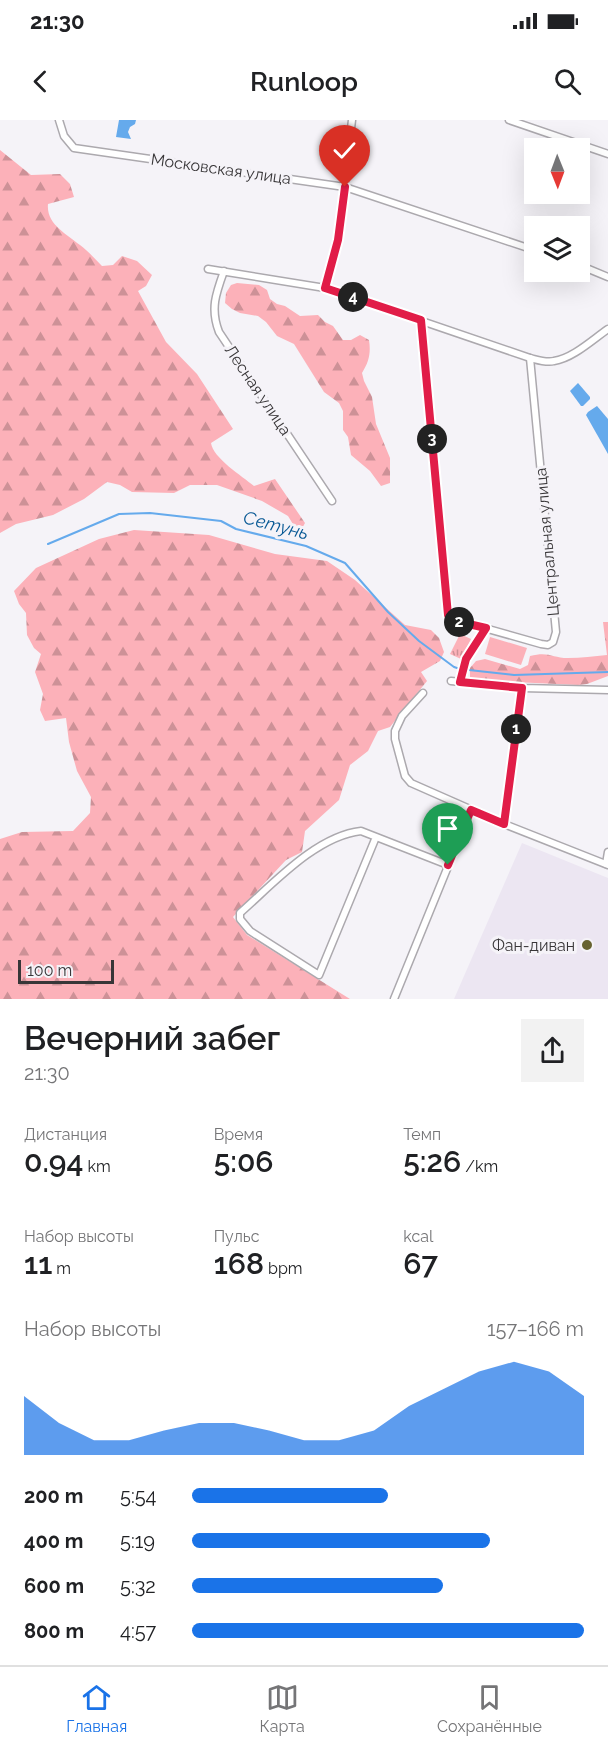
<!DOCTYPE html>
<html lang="ru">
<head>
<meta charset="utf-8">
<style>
	body { margin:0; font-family:Raleway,sans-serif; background:#f2f2f2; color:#202124; height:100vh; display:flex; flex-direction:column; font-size:22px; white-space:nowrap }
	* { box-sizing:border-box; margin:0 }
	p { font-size:20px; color:#757577 }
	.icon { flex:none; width:33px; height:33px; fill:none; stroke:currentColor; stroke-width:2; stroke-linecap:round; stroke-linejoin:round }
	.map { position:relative; height:879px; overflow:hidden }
	.drawer { display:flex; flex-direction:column; background:#fff; flex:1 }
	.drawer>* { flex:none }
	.needle { width:39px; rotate:179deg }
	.tools { position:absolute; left:524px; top:18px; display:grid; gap:12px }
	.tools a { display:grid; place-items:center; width:66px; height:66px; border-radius:0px; background:#fff; box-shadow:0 6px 24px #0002; font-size:30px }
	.scale { position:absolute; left:18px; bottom:15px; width:96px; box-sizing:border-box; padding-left:6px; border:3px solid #383638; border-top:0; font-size:16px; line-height:21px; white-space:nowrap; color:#383638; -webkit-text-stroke:4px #f5f3f8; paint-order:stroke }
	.pin { position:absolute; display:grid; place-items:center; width:51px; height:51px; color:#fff; margin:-62px -26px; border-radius:50% 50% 50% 0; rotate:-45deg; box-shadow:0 0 6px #0007 }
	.pin .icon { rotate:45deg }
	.km { position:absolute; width:30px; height:30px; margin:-15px; border-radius:50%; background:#222; color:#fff; font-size:16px; line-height:30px; text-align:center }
	.round { display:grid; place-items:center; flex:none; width:63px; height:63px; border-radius:0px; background:#f2f2f2 }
	.overview { display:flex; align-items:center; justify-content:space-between; height:102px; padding:0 24px }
	h1 { font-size:33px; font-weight:600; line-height:45px }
	.metrics { display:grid; grid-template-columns:repeat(3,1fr); gap:9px; height:102px; padding:6px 24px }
	.metrics div { display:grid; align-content:center }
	.metrics b { font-size:30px; font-weight:600 }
	.metrics small { font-size:16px; font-weight:400 }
	.metrics p { font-size:16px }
	.chart { height:168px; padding:12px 24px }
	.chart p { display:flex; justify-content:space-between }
	.chart svg { width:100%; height:108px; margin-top:6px; fill:#1a73e8; opacity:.7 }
	ul { padding:0 24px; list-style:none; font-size:20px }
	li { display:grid; grid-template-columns:96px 72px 1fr; align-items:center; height:45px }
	li i { height:15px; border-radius:8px; background:#1a73e8 }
	.status { display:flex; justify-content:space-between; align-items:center; height:42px; padding:0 30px; background:#fff; direction:ltr }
	.status svg { height:16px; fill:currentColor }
	header { display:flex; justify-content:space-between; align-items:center; height:78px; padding:0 24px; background:#fff; font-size:27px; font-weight:600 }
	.tabs { display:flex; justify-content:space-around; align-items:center; height:84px; border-top:2px solid #e0e0e0; background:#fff; font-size:16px; color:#757577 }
	.tabs a { display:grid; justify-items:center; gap:3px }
	.tabs .current { color:#1a73e8 }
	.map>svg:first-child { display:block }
	.built { fill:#ece6f2 }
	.grass { fill:url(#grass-tufts) }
	.forest { fill:url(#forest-firs) }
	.pitch { fill:#fcb1b9 }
	.water { fill:#65aaec }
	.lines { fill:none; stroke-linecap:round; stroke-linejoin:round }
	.stream { stroke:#65aaec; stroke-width:2 }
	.minor-casing { stroke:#aca9ae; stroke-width:9 }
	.minor { stroke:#fff; stroke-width:6 }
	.route-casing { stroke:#fff; stroke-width:12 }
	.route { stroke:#e11d48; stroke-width:8 }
	.poi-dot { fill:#676330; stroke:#f5f3f8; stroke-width:2 }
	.labels { text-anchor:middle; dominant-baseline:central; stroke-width:6; stroke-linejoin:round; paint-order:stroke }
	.street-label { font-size:16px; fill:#383638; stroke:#f5f3f8 }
	.poi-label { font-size:16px; fill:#383638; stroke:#f5f3f8; text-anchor:end }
	.water-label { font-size:18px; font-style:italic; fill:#075894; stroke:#f5f3f8 }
</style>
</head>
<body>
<div class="status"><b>21:30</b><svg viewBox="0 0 49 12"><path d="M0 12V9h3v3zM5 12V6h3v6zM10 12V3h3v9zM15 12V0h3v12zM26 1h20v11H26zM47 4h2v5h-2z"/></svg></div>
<header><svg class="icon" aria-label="back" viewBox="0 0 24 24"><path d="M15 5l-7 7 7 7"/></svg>Runloop<svg class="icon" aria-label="search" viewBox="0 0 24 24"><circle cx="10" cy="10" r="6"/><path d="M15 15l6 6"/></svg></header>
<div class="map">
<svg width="608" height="879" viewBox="0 0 608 879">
	<defs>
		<pattern id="grass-tufts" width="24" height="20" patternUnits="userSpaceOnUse" patternTransform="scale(1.5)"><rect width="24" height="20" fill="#fcb1b9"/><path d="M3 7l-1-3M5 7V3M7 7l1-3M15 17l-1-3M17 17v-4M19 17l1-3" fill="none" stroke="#cd9197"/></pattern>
		<pattern id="forest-firs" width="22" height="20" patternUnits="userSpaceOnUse" patternTransform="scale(1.5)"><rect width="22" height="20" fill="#fcb1b9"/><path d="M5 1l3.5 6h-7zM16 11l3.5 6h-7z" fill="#cd9197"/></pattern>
	</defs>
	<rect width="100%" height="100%" fill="#f5f3f8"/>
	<!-- built -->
	<polygon class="built" points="522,723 608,758 608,879 454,879"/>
	<!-- grass -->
	<polygon class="grass" points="460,514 471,519 461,539 450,534"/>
	<!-- forest -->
	<g class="forest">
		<path d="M0,30L31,55L60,54L70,64L74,77L48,84C46,104 67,114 80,125C88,131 95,139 102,146L113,145L122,136L137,141L152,155L146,166L138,171L166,222L197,254L233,309L211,323C213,338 242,356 254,366L275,359L305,403L299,414L288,396L262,381L217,365H190L174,373L132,372L120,365L107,362L84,379L53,395L16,404L0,413Z"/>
		<path d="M237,163L259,165L267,170L270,179L277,184L285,186L300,196L318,195L325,202L333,206L343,220H351L360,215L369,220C371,233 369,242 362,253L364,261L372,277L376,304L390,338V363L381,366L370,351L351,335L348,317L343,310V291L339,283L324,272L294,224L277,216L266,202L258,196L240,193L232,189L225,183L226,173L231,165Z"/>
		<polygon points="134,410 209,415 275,434 327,441 355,460 405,505 431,510 439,518 444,532 440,541 421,552 427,561 390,607 378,611 368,631 350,645 339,680 305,711 302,732 286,740 233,797 247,815 350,879 0,879 0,719 22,712 73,711 90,693 91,677 77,651 69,622 66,598 45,601 40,590 43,574 35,552 41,534 34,528 27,515 26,493 19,484 14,471 36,448 99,419"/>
		<path d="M603,502H608V556L587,564L578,565L470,560V548L476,541L485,539L520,549L528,545L530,536C549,531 552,538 568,538C581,538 594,536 607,535Z"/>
	</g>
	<!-- pitch -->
	<polygon class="pitch" points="490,517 527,528 521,545 485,534"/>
	<!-- water -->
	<g class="water">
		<polygon points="119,0 136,0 135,4 130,7 128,12 131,19 116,17"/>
		<polygon points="578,263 590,277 590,279 583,286 581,286 570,271"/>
		<polygon points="597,286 608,299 608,334 586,295 588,292"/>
	</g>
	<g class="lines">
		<!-- stream -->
		<g class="stream">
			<polyline points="48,424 119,394 150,393 221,401 236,409 306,426 345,443 388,492 419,521 454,547 460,549"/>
			<polyline points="469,550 514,555 608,552"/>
		</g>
		<defs>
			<g id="minor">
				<polyline points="59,0 64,16 74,28 345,67 534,130"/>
				<polyline points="509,0 608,34"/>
				<polyline points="579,145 608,157"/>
				<path d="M208,149L325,168L530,238C538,240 546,243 554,241C573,238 592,220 608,209"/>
				<path d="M224,151C216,173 210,189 219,212L332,381"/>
				<polyline points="325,168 338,120 352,0"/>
				<polyline points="421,200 449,498 541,524 548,525 553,522 556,512 530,238"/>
				<polyline points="451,561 522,568 608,570"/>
				<polyline points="461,562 466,539 486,508"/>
				<polyline points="423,573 402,596 395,611 395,619 405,656 411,663 504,704 608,745"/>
				<polyline points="504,704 522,568"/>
				<path d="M376,717L319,855L250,811L240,799V793C273,764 316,716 361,711L448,745"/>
				<polyline points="606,744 608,732"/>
				<polyline points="394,879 471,690"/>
			</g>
		</defs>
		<!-- minor casing -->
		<use href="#minor" class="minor-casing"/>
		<!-- minor -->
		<use href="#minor" class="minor"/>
	</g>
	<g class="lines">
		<defs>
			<polyline id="route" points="345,67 338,120 325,168 421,200 448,495 451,500 486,508 466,539 460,562 522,568 504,704 471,690 448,745"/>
		</defs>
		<!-- route casing -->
		<use href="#route" class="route-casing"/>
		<!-- route -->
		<use href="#route" class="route"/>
	</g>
	<!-- markers -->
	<circle class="poi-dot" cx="587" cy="825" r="6"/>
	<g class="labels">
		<!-- street labels -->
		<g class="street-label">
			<text transform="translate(221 49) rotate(8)">Московская улица</text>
			<text transform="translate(258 270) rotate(56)">Лесная улица</text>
			<text transform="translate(547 422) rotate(-95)">Центральная улица</text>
		</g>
		<!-- poi labels -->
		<g class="poi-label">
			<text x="575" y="825">Фан-диван</text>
		</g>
		<!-- water labels -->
		<g class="water-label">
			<text transform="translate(276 405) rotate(15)">Сетунь</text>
		</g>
	</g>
</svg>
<div class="tools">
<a><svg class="needle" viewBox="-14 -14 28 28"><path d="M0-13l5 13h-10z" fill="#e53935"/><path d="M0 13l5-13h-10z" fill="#757577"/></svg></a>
<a><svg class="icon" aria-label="layers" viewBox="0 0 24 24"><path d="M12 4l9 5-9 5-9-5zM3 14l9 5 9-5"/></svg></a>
</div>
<div class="scale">100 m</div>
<div class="pin" style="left:448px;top:745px;background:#1e9e55"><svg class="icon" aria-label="arrive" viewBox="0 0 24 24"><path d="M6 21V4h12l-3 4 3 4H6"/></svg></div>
<div class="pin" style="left:345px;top:67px;background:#d93025"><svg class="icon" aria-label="check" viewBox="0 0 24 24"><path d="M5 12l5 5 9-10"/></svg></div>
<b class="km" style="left:516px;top:609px">1</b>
<b class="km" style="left:459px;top:502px">2</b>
<b class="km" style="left:432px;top:319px">3</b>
<b class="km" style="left:353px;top:177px">4</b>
</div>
<section class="drawer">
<div class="overview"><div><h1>Вечерний забег</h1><p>21:30</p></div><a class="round"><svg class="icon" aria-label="share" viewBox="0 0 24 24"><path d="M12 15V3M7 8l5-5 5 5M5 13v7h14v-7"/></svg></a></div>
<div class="metrics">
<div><p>Дистанция</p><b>0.94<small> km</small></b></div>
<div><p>Время</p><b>5:06</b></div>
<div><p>Темп</p><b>5:26<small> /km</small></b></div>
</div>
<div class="metrics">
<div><p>Набор высоты</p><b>11<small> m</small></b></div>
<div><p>Пульс</p><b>168<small> bpm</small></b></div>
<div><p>kcal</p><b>67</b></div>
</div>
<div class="chart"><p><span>Набор высоты</span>157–166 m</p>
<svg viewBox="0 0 160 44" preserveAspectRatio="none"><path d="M0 44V20L10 31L20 38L30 38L40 34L50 31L60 31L70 34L80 38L90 38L100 34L110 24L120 17L130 10L140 6L150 10L160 20V44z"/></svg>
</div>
<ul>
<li><b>200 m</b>5:54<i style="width:50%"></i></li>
<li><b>400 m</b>5:19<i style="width:76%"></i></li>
<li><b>600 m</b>5:32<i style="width:64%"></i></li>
<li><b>800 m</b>4:57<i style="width:100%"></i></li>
</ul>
</section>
<nav class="tabs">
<a class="current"><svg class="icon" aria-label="home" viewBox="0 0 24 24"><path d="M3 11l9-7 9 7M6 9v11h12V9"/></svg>Главная</a>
<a><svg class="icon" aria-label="map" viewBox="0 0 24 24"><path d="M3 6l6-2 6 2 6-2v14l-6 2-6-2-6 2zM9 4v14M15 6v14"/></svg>Карта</a>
<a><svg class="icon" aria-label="saved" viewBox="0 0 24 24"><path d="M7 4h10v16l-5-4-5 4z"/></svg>Сохранённые</a>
</nav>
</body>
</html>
